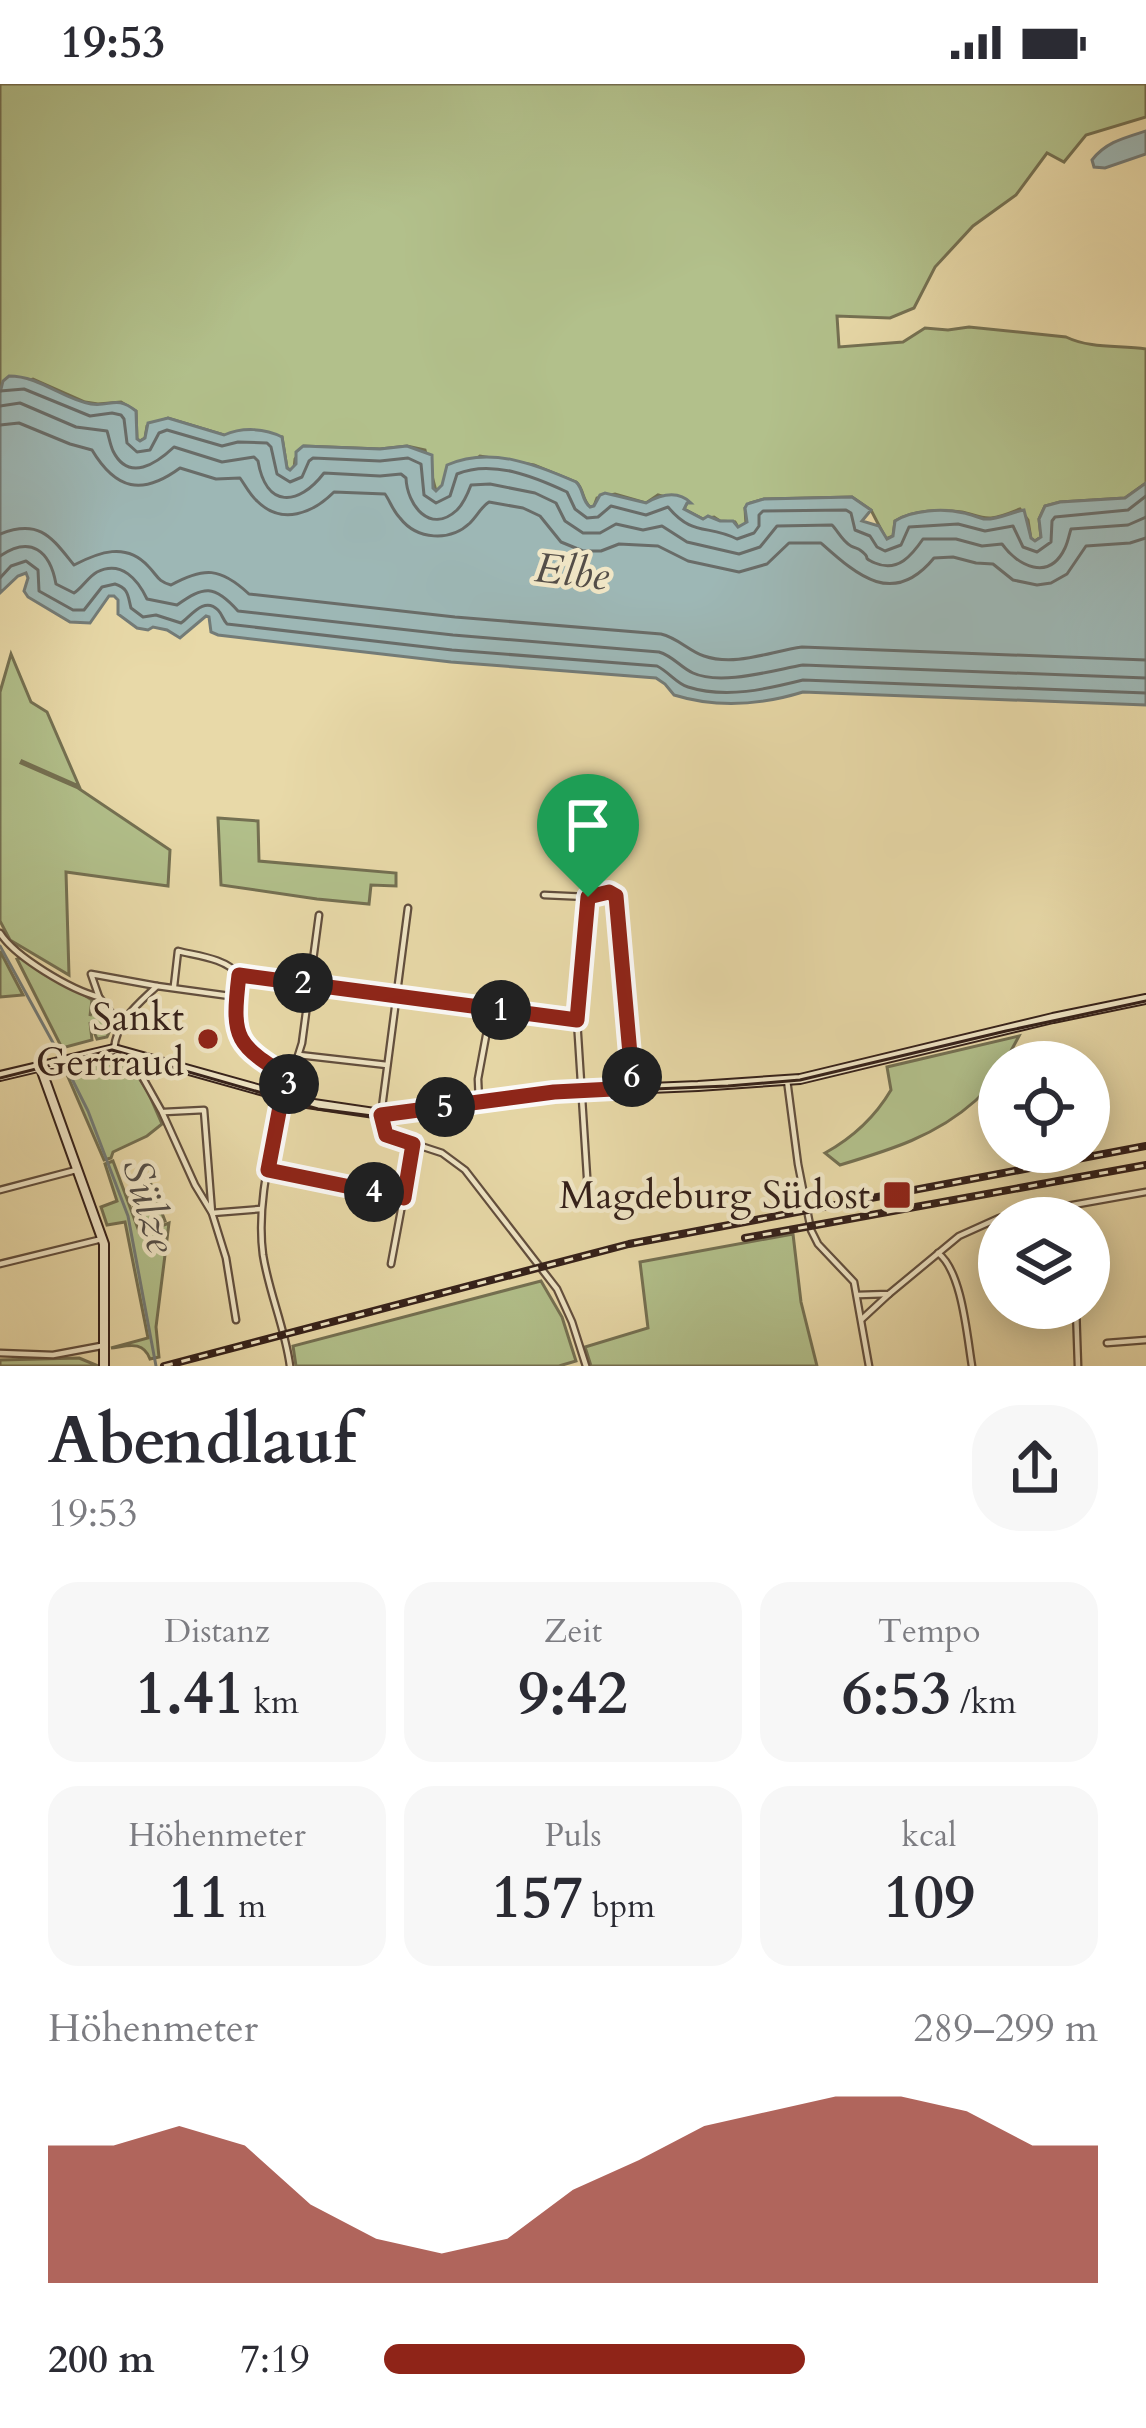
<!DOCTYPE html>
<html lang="de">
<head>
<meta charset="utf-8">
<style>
	body { margin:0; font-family:Cardo,serif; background:#f7f7f7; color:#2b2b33; height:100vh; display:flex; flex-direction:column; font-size:45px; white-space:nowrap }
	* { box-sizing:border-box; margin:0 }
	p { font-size:39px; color:#7c7c81 }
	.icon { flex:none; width:66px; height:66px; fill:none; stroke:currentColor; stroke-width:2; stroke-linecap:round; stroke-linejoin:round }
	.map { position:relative; height:1282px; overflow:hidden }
	.sheet { display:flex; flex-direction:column; background:#fff; flex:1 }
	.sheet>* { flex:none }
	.buttons { position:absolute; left:978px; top:957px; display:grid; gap:24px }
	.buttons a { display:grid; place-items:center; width:132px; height:132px; border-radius:50%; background:#fff; box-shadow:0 6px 30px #0003; font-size:60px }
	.pin { position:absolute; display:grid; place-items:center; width:102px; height:102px; color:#fff; margin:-123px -51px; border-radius:50% 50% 50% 0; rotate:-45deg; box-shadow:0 0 12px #0007 }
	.pin .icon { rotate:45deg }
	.km { position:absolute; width:60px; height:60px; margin:-30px; border-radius:50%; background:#222; color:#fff; font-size:33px; line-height:60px; text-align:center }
	.round { display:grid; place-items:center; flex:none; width:126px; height:126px; border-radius:48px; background:#f7f7f7 }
	.head { display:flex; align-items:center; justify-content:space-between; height:204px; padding:0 48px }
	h1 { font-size:66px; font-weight:700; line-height:90px }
	.stats { display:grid; grid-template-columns:repeat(3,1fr); gap:18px; height:204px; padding:12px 48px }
	.stats div { display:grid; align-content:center; border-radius:30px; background:#f7f7f7; text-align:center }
	.stats b { font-size:60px; font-weight:700 }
	.stats small { font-size:33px; font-weight:400 }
	.stats p { font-size:33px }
	.chart { height:336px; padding:24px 48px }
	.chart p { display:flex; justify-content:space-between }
	.chart svg { width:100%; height:216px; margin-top:12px; fill:#8f2418; opacity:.7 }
	ul { padding:0 48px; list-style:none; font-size:39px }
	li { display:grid; grid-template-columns:192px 144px 1fr; align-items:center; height:90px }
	li i { height:30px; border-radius:15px; background:#8f2418 }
	.status { display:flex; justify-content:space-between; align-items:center; height:84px; padding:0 60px; background:#fff; direction:ltr }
	.status svg { height:33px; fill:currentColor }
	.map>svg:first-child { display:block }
	.green { fill:#b2c08b; stroke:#747052; stroke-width:3 }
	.water { fill:#9db7b5; stroke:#737b77; stroke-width:3 }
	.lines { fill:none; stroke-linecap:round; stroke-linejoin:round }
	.shore { stroke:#696c68; stroke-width:3 }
	.stream { stroke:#737b77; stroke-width:3 }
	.minor-casing { stroke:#624f3e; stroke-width:9 }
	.secondary-casing { stroke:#35211a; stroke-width:12 }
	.minor { stroke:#f0e6c6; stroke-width:4.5 }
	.secondary { stroke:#f0e6c6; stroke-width:8 }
	.tram { stroke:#35211a; stroke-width:3 }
	.rail-casing { stroke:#35211a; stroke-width:8 }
	.rail { stroke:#f0e6c6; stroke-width:3; stroke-dasharray:9; stroke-linecap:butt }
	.route-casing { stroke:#fff; stroke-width:24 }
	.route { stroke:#8f2418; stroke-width:15 }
	.poi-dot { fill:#8f2418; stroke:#f0e6c6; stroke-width:4.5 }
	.labels { text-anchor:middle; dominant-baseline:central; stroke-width:9; stroke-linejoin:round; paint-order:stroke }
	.poi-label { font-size:39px; fill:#35211a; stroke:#f0e6c6; text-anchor:end }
	.water-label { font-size:42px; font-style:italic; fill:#544e48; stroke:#f0e6c6 }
</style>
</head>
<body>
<div class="status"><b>19:53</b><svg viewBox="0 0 49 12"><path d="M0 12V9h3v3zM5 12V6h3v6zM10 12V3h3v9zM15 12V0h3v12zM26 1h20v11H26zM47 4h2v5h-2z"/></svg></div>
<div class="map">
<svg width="1146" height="1282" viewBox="0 0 1146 1282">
	<rect width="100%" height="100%" fill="#e8d9a8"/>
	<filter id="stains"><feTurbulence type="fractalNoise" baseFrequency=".00167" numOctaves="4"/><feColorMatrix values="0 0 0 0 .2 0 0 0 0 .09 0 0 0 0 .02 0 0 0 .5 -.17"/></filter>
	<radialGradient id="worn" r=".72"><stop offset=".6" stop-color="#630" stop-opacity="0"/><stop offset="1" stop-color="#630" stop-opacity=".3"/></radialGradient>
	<!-- green -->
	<g class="green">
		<path d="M0,0H1146V33L1086,51L1064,78L1047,69L1016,111L973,142L935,183L914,224L890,234L837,232L839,263L903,258L925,244L948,246L969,243L1066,253C1091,265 1119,261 1146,265V399L1125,414L1060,418L1045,422L1039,435L1041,453L1035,457L1031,455L1028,436L1020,425C1010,429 1002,433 991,434C981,435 973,430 962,428C942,425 912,426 895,437L893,452L886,455L871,426L852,413L764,415L750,419L745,424L746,441L738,443L735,438L720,437L714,433L703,435L684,425L687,419L658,411L646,419L615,410L597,414L594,422L590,423C582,416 584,405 576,398L534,381L480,372L436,407L425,366L407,362L380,365L304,362L295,375L294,385L290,386L287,384L282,353L224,351L168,334L147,342L145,354L140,357L137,355L136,327L121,318L98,320L85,318L33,295L1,305L0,309Z"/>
		<polygon points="11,570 31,618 47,628 79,702 22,677 21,679 78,704 170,766 168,802 66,788 69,891 10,856 0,837 0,608"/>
		<polygon points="218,734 258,737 259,777 396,789 396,802 371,801 369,820 317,815 221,801"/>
		<polygon points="0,867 23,911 0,913"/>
		<polygon points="23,873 92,916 90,932 95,921 100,922 113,940 107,953 97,955 90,938 92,956 62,964 17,875"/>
		<path d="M1019,952L1005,978H999C999,994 987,1006 975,1017C936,1052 890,1066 840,1081L825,1069C854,1053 875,1033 891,1006L887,983Z"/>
		<polygon points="98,976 128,977 148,1008 162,1040 147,1052 113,1068 111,1074 104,1076 65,986"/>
		<path d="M113,1077L140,1150L169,1139L156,1243L159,1273L150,1275C143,1256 128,1262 111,1264L148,1254L125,1138L107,1141L101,1123L117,1117L105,1080Z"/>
		<polygon points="151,1100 165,1137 143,1146 128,1108"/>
		<polygon points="793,1150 801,1218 817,1282 591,1282 585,1263 648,1244 640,1178"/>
		<polygon points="541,1197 562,1233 576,1277 559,1282 296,1282 293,1262"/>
		<polygon points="79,1274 98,1282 0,1282 0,1276"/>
	</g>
	<!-- water -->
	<g class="water">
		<path d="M1146,47V70L1105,84L1094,83L1092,76C1106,58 1124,54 1146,47Z"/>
		<path d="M9,292C40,292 62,315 91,320C111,323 116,311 136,327L137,355L140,357L145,354L148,339L168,334L224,351C242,343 265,344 282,353L287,384L290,386L296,380V368L303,362L380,365L407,362L432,371L433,404L436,407L442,401L447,381C490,362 535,380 576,398C584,405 581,416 590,423L594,422L600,411L605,409L646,419C660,411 678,406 691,419H687L684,425L703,435L708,432L720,437H733L738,443L747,438L745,424L747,420L764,415L852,413L871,426L862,437L879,442L887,455L893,452L895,437C912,426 943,424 964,429C966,429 983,435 984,435C998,436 1011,428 1024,426L1031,454L1035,457L1041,453L1039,435L1045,422L1060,418L1125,414L1146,399V621L803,608C761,621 716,624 674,611L665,600L656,594L451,578L218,551L211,548L209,533L206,532L180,554L167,546L153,543L148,546L137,544L118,530V516L114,512H109L90,539L70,538L28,513L24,507L28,494L26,489L18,492L0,509V309L3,297Z"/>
	</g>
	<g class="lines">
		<!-- shore -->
		<g class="shore">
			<path d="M0,307L24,305L90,332L112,329L121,331L124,335L127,359L137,368L150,366L159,349L167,346L222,362L238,358L267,359L271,363L277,390L290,398L302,393L309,377L313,374L380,377L408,374L421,380L424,411L436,419L450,412L457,390C492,375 535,393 567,408L575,425L587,434L598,433L611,422L646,431L668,423C693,453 707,440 737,455L754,449L759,442V431L763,427L846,426L851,429L855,446L870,452L877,463L885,467L901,461L909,443L958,440L985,447L1013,442L1023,463L1037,468L1051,458L1052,437L1055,433L1128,426L1146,412"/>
			<path d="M0,322L20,319L76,343L107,347C109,353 110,360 113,367C129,399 157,379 174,363L222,378L254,373L258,377C266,424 298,423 324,389L380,392L401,390L406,394C407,421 430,451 457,426C464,419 468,409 471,401L490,400L535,409L556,419L565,437L583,449H600L616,440L643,446L662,442L687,458L739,470L760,463L777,442L832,441C838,447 842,457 851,462C854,464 858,464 860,466C874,476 859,472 875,479C898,489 912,471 923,455H956L982,462L1002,460C1018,482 1049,498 1065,464C1068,458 1069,451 1071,445L1128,441L1146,433"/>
			<path d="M0,341L19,339L70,360L92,366C116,406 142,412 180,384L216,395L240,394C245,401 250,411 257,417C282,442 313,429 334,408L385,410C390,417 393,427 400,434C417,456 450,458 470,439C478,431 481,423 489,418L523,424L540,432L561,458L583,467H601L619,460L658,462L688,477L739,488L767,480L789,459H821C857,491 893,524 934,474L953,473L976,479L993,480L1013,496L1037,501L1051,499L1067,490L1086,462L1130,459L1146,454"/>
			<path d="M0,450C40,434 52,454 74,481C99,468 126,458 148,482C158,492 157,497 171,501C204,483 220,483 249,510L455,533L661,550C678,554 689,567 704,572C736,583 771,567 802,563L1146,576"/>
			<path d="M0,472C31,451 50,467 56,500L74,509C82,504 88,493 97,488C122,476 138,496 147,515L177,521C204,502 214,500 238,527L453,551L659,568C673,572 680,583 693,589C721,602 774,586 803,581L1146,594"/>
			<path d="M0,494L11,482L26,477L38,486L39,507L73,526H84L102,503L115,500C129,504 128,513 131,524L143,533L156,531L181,539C191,532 204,512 218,526C222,530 223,536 227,540L452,566L657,582C669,588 677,600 688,603C726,615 767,605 803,596L1146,609"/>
		</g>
		<!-- stream -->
		<g class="stream">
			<polyline points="0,862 57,966"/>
			<polyline points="67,985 88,1027 128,1132 156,1282"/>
		</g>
		<defs>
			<g id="minor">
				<polyline points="544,811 588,813 609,808 615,810 633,1005"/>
				<polyline points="588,813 577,936 588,1108"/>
				<polyline points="408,824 381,1031 387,1051 442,1069 465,1086 557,1205 572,1238 586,1282"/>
				<path d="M0,849C15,873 71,906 99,913"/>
				<polyline points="239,891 577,936"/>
				<path d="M174,902L178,867C198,872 225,874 239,891"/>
				<polyline points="237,913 239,891"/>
				<polyline points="120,940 99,913 91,890 157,902"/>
				<path d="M114,965C117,936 137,921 157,902L237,913C235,968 248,967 291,995"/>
				<polyline points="130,971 162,1028 195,1101 212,1129 226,1174 236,1236"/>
				<polyline points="299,971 387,981"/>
				<polyline points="787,996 798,1080 811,1146 818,1160 854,1198 869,1282"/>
				<path d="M282,1012C272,1064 256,1118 263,1171C269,1209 285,1244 290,1282"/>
				<polyline points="285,1013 302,959 319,831"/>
				<polyline points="479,1018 478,995 491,925"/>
				<polyline points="164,1028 204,1026 212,1129 261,1125"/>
				<polyline points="268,1086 403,1114"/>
				<polyline points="0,1106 76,1086"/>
				<polyline points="1000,1134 1146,1108"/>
				<path d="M938,1169C962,1187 967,1252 972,1282"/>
				<polyline points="0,1180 102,1155"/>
				<polyline points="391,1180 413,1062"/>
				<polyline points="858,1211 889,1210 959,1152 999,1134"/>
				<polyline points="1076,1224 1078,1282"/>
				<polyline points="862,1235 889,1210"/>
				<polyline points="1107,1259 1146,1256"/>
				<polyline points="0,1269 53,1271 101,1262"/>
			</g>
			<g id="secondary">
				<polyline points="40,982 104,1160 104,1282"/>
				<polyline points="0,992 114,965 307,1019 388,1031 554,1008 698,1002 800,995 1053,934 1146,915"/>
			</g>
		</defs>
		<!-- minor casing -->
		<use href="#minor" class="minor-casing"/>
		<!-- secondary casing -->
		<use href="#secondary" class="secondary-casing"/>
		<!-- minor -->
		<use href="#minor" class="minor"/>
		<!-- secondary -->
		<use href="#secondary" class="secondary"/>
		<!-- tram -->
		<polyline class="tram" points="0,994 112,966 318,1025 388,1034 554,1009 728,1002 800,996 1006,947 1146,917"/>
		<defs>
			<g id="rail">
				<polyline points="745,1154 1146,1081"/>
				<polyline points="164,1282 629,1160 1146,1062"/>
			</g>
		</defs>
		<!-- rail casing -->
		<use href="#rail" class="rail-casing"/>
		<!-- rail -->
		<use href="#rail" class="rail"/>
	</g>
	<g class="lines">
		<defs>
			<path id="route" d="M609,808L616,812L633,1004L554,1008L381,1031L386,1051L413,1060L404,1114L268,1086L282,1012L285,1013L291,995C236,960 231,957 239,891L577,936L588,813Z"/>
		</defs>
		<!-- route casing -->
		<use href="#route" class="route-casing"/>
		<!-- route -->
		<use href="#route" class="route"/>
	</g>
	<!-- markers -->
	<g class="poi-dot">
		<circle cx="208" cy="955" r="12"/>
		<rect x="882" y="1096" width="30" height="30" rx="6"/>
	</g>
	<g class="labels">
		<!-- poi labels -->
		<g class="poi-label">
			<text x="184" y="933">Sankt<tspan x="184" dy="45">Gertraud</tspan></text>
			<text x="870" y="1111">Magdeburg Südost</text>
		</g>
		<!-- water labels -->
		<g class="water-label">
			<text transform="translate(572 488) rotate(7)">Elbe</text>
			<text transform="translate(149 1122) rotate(73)">Sülze</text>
		</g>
	</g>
	<rect width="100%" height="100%" filter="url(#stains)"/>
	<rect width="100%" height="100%" fill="url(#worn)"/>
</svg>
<div class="buttons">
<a><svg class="icon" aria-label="locate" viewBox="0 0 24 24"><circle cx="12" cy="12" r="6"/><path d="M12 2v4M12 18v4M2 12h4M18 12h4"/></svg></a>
<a><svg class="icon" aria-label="layers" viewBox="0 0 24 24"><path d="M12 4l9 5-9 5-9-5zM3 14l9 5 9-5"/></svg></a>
</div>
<div class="pin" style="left:588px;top:813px;background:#1e9e55"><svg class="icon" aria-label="arrive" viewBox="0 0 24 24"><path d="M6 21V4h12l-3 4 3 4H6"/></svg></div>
<b class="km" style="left:501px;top:926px">1</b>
<b class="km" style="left:303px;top:899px">2</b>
<b class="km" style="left:289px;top:1000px">3</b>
<b class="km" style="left:374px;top:1108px">4</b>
<b class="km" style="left:445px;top:1023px">5</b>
<b class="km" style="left:632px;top:993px">6</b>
</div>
<section class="sheet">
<div class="head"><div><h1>Abendlauf</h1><p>19:53</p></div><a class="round"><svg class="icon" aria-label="share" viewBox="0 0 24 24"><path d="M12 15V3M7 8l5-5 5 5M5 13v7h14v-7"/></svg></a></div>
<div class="stats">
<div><p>Distanz</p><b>1.41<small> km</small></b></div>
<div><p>Zeit</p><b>9:42</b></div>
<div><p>Tempo</p><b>6:53<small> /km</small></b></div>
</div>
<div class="stats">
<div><p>Höhenmeter</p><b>11<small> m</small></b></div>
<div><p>Puls</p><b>157<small> bpm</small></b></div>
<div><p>kcal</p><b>109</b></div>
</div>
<div class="chart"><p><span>Höhenmeter</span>289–299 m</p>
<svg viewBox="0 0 160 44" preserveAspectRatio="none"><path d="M0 44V16L10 16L20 12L30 16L40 28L50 35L60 38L70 35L80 25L90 19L100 12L110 9L120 6L130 6L140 9L150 16L160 16V44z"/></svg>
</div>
<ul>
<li><b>200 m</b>7:19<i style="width:59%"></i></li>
</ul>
</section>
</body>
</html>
